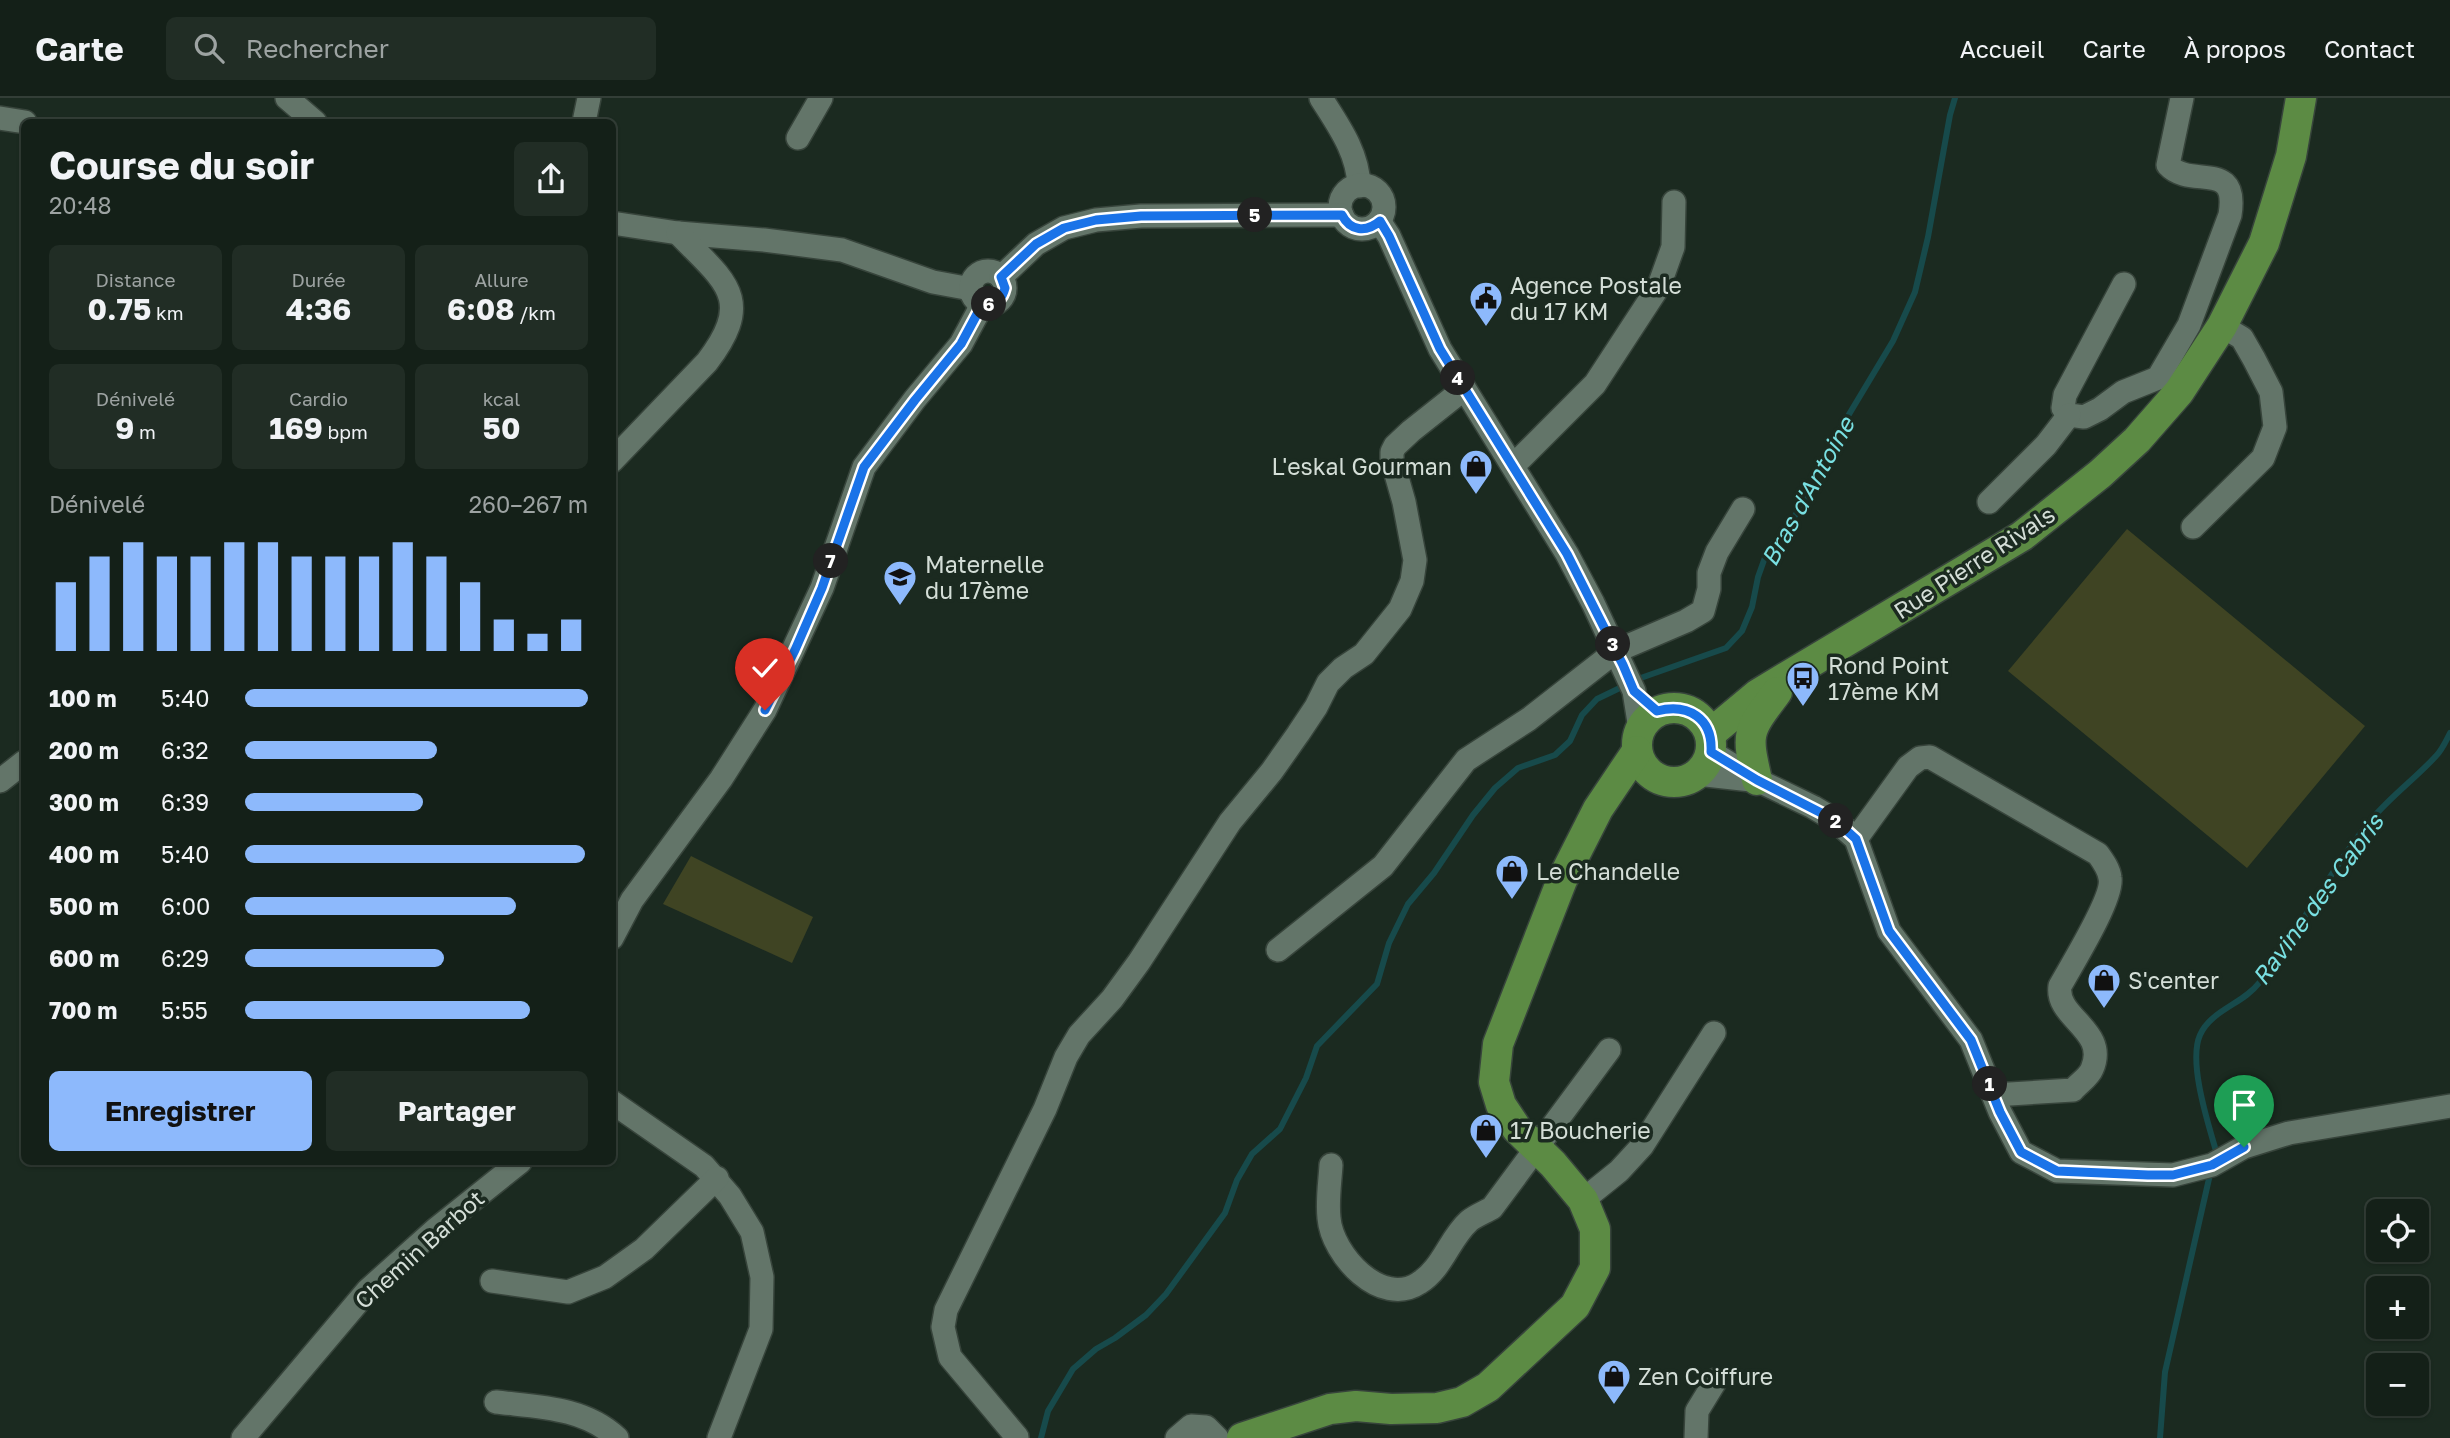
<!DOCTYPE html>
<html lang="fr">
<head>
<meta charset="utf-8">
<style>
	body { margin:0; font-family:"Golos Text",sans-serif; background:#212d25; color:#f1f3f6; height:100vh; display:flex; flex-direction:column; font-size:26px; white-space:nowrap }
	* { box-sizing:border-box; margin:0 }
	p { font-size:23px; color:#9da3a2 }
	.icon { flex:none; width:38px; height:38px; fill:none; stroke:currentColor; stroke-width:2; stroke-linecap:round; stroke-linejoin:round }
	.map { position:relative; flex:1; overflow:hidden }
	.sheet { position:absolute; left:21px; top:21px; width:595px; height:1046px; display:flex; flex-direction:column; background:#142018; border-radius:10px; box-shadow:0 2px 5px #0004,0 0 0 2px #333e37 }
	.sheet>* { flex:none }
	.fabs { position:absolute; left:2366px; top:1101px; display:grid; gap:14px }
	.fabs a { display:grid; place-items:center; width:63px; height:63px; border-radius:10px; background:#142018; box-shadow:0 2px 5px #0004,0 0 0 2px #333e37; font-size:35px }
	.pin { position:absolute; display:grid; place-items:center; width:60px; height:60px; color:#fff; margin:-72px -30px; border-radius:50% 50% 50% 0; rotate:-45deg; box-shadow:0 0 7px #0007 }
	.pin .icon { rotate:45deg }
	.km { position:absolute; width:35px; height:35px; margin:-18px; border-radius:50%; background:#222; color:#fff; font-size:19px; line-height:35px; text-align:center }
	.round { display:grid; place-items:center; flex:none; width:74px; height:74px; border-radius:10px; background:#212d25 }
	.overview { display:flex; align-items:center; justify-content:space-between; height:119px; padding:0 28px }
	h1 { font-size:38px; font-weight:700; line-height:52px }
	.stats { display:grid; grid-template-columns:repeat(3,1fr); gap:10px; height:119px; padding:7px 28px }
	.stats div { display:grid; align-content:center; border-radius:10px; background:#212d25; text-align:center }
	.stats b { font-size:30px; font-weight:700 }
	.stats small { font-size:19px; font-weight:400 }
	.stats p { font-size:19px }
	.chart { height:196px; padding:14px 28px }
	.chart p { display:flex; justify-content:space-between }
	.chart svg { width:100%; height:126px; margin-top:7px; stroke:#8db9fc; stroke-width:6 }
	.button { display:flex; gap:14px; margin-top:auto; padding:14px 28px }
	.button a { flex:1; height:80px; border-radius:10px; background:#8db9fc; color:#111; font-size:28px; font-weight:700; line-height:80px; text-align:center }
	.button a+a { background:#212d25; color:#f1f3f6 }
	ul { padding:0 28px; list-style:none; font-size:23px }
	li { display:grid; grid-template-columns:112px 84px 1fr; align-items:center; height:52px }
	li i { height:18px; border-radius:9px; background:#8db9fc }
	header { display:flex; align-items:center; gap:42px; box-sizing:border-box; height:98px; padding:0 35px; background:#142018; border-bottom:2px solid #333e37 }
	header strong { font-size:33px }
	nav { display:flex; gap:38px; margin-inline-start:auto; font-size:24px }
	.search { width:490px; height:63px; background:#212d25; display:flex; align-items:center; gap:18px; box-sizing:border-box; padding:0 24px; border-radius:10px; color:#9da3a2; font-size:26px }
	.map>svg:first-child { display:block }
	.green { fill:#3f4423 }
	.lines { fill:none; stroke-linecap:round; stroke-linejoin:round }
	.stream { stroke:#174a4b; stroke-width:6 }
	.minor-casing { stroke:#37443b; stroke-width:26 }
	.major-casing { stroke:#37443b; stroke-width:33 }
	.minor { stroke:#637569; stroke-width:23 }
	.major { stroke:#5c8b44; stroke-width:30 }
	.route-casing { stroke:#fff; stroke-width:14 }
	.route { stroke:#1a73e8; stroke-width:9 }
	.labels { text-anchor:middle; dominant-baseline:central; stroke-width:7; stroke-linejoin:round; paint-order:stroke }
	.poi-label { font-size:23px; fill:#d4ded7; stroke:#1b2a20; text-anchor:start }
	.street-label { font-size:23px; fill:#d4ded7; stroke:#1b2a20 }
	.water-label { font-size:24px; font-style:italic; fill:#79e0e2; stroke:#1b2a20 }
</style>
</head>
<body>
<header>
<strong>Carte</strong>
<div class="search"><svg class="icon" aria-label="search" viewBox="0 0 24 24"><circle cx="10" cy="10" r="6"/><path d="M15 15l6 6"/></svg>Rechercher</div>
<nav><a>Accueil</a><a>Carte</a><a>À propos</a><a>Contact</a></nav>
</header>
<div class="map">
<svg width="2450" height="1340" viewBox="0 0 2450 1340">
	<rect width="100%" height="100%" fill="#1b2a20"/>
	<!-- green -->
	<g class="green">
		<polygon points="2127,431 2365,628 2247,770 2008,573"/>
		<polygon points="691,758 813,819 792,865 663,806"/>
	</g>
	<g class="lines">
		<!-- stream -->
		<g class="stream">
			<polyline points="1635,582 1726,550 1742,533 1752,509 1758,479 1768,451 1786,432 1803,405 1833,343 1893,243 1915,194 1928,139 1950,17 1955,0"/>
			<path d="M2214,1058L2216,1053C2208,1025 2188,964 2200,937C2211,912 2243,906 2259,885C2300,833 2329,773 2371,722C2391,698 2416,680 2436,658C2442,652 2446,643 2450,635"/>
			<polyline points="1041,1340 1048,1313 1073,1271 1096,1251 1115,1240 1146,1217 1166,1196 1225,1115 1237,1082 1252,1056 1280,1031 1306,980 1317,948 1377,886 1389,845 1408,806 1434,775 1473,717 1495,690 1518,670 1555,657 1570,643 1582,617 1597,601 1626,587"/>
			<polyline points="2160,1340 2165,1274 2211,1072"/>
		</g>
		<defs>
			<g id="minor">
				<polyline points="287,0 315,24"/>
				<path d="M1321,0C1338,27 1358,54 1359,88"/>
				<polyline points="0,20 25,24"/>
				<polyline points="584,24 589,0"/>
				<polyline points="798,40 821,0"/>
				<circle cx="1362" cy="109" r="22"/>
				<polyline points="1379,123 1389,138 1440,251 1567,456 1593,505 1634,593 1640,631"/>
				<polyline points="612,125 678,135 764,142 842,152 933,184 971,191"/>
				<circle cx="988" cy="190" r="17"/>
				<polyline points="1001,179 1036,146 1064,130 1096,122 1141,118 1342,117"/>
				<path d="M2124,186L2065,297L2063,310L2069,317L2084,319L2100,311L2123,294L2158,280L2189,227L2230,117C2239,60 2191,92 2168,67L2182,0"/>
				<path d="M612,363L707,264C756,200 724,183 678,135"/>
				<polyline points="1512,366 1520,361 1595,286 1659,188 1673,149 1674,104"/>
				<polyline points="1989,404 2046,347 2069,317"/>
				<polyline points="2193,429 2263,360 2275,329 2271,294 2254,261 2242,240 2222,228"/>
				<polyline points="1711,654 1757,682 1813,709 1835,722 1856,741 1889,833 1971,942 2000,1014 2021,1054 2057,1073 2173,1077 2212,1067 2244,1049 2289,1035 2450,1008"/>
				<polyline points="1697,676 1751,682"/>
				<polyline points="0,683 24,664"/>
				<path d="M1856,741L1908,669L1920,660L1930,659L2098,756C2103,763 2109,771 2110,780C2114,799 2071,868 2060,888C2055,920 2109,932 2092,971C2089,979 2079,985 2073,992L1994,997"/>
				<polyline points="612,840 632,802 721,681 765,612 822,490 864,369 915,301 961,246 983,205"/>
				<polyline points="1278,852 1383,768 1466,662 1529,621 1616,553 1686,523 1703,513 1709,491 1709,475 1717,454 1743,411"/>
				<polyline points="612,1004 704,1068 730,1098 752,1134 762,1179 761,1231 719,1340"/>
				<path d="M1331,1067C1330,1084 1327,1103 1329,1120C1332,1157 1381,1210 1419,1185C1443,1170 1449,1141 1469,1123C1475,1118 1485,1114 1492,1110L1609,952"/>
				<polyline points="1583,1102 1619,1073 1642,1048 1714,935"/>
				<polyline points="492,1183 568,1194 605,1179 644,1151 717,1080"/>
				<path d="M496,1304C538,1309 584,1309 617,1340"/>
				<polyline points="1017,1339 950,1259 943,1229 946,1212 1045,1011 1066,959 1079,937 1112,901 1139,864 1230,724 1272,673 1298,636 1316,609 1328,585 1343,570 1364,556 1400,511 1412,483 1415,462 1404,404 1392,362 1392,354 1395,348 1411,333 1464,291"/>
				<polyline points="243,1340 368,1192 435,1132 520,1064"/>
				<polyline points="1177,1340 1191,1328 1206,1329 1217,1340"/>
				<polyline points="1696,1340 1697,1313 1716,1282"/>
			</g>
			<g id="major">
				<circle cx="1674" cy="647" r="37"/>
				<polyline points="1710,636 1758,596 2022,438 2100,376 2137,342 2179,294 2222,228 2264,145 2291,58 2301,0"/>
				<path d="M1757,682C1746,634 1747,634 1777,594"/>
				<polyline points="1242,1340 1330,1311 1356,1308 1391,1311 1437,1310 1462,1304 1488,1289 1575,1208 1595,1170 1595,1131 1583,1102 1553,1066 1517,1031 1501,1007 1494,984 1498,946 1562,782 1598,711 1637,653"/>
			</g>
		</defs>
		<!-- minor casing -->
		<use href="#minor" class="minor-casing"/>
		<!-- major casing -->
		<use href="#major" class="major-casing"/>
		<!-- minor -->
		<use href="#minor" class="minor"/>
		<!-- major -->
		<use href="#major" class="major"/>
	</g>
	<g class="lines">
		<defs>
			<path id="route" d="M765,612L795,552L822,490L864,369L915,302L961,246L983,205C995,207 1002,202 1005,190L1001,179L1036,146L1064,130L1096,122L1141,118L1342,117C1350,133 1366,135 1380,123L1389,138L1440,251L1567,456L1623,567L1634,593L1657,613C1688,605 1713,620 1711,654L1757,682L1835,722L1856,741L1889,833L1971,942L2000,1014L2021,1054L2057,1073L2148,1077H2173L2212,1067L2244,1049"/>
		</defs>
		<!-- route casing -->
		<use href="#route" class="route-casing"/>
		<!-- route -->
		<use href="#route" class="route"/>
	</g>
	<!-- icons -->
	<defs>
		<symbol id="civic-pin" viewBox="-11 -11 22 30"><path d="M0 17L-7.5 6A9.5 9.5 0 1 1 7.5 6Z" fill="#8db9fc" stroke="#1b2a20"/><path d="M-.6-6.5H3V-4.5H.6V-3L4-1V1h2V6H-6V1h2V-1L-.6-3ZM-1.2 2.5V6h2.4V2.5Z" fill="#111"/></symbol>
		<symbol id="shop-pin" viewBox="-11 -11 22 30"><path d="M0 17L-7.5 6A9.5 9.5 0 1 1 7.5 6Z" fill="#8db9fc" stroke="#1b2a20"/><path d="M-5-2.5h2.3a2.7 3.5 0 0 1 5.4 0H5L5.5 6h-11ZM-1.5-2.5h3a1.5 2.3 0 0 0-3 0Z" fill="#111"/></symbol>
		<symbol id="school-pin" viewBox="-11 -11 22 30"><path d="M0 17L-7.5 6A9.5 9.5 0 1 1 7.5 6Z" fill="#8db9fc" stroke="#1b2a20"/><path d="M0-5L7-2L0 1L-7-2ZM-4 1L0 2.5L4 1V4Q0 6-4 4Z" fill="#111"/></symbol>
		<symbol id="bus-pin" viewBox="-11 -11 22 30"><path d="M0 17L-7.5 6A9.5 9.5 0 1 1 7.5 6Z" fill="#8db9fc" stroke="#1b2a20"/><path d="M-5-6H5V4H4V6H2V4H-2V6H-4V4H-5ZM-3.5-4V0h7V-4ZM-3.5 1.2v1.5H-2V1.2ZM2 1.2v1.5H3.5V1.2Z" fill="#111"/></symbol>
	</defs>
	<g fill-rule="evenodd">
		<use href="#civic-pin" x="1467" y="181" width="38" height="52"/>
		<use href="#shop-pin" x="1457" y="349" width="38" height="52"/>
		<use href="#school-pin" x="881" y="460" width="38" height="52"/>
		<use href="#bus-pin" x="1784" y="561" width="38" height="52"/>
		<use href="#shop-pin" x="1493" y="754" width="38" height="52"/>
		<use href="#shop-pin" x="2085" y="863" width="38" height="52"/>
		<use href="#shop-pin" x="1467" y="1013" width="38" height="52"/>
		<use href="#shop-pin" x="1595" y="1259" width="38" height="52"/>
	</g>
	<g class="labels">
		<!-- poi labels -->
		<g class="poi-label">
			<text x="1510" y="187">Agence Postale<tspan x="1510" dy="26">du 17 KM</tspan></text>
			<text x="1452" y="368" text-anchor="end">L'eskal Gourman</text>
			<text x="925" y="466">Maternelle<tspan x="925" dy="26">du 17ème</tspan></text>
			<text x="1828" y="567">Rond Point<tspan x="1828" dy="26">17ème KM</tspan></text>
			<text x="1536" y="773">Le Chandelle</text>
			<text x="2128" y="882">S'center</text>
			<text x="1510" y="1032">17 Boucherie</text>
			<text x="1638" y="1278">Zen Coiffure</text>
		</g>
		<!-- street labels -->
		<g class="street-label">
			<text transform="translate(1974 464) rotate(-33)">Rue Pierre Rivals</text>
			<text transform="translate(419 1151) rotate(-42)">Chemin Barbot</text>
		</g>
		<!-- water labels -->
		<g class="water-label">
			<text transform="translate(1807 393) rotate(-61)">Bras d'Antoine</text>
			<text transform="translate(2317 801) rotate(-54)">Ravine des Cabris</text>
		</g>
	</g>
</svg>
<div class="fabs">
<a><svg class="icon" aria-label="locate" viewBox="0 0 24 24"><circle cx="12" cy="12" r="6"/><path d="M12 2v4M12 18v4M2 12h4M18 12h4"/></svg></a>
<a>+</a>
<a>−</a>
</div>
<div class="pin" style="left:2244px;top:1049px;background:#1e9e55"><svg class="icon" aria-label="arrive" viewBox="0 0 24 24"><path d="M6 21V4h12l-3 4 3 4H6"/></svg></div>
<div class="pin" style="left:765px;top:612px;background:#d93025"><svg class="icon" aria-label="check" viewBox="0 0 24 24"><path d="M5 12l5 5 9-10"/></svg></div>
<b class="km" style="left:1990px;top:986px">1</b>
<b class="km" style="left:1836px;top:723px">2</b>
<b class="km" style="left:1613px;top:546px">3</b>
<b class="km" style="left:1458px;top:280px">4</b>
<b class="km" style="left:1255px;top:117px">5</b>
<b class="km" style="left:989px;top:206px">6</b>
<b class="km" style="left:831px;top:463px">7</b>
<section class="sheet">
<div class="overview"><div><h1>Course du soir</h1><p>20:48</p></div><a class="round"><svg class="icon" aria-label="share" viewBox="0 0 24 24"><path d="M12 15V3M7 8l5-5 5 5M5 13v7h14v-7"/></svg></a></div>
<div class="stats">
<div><p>Distance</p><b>0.75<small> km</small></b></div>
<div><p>Durée</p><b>4:36</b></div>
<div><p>Allure</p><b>6:08<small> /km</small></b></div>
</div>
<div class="stats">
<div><p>Dénivelé</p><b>9<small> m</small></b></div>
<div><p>Cardio</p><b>169<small> bpm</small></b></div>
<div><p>kcal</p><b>50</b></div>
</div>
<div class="chart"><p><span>Dénivelé</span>260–267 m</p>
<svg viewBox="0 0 160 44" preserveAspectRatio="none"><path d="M5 44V20M15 44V11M25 44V6M35 44V11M45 44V11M55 44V6M65 44V6M75 44V11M85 44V11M95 44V11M105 44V6M115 44V11M125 44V20M135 44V33M145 44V38M155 44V33"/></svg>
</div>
<ul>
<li><b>100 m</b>5:40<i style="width:100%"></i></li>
<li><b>200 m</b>6:32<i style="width:56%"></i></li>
<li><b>300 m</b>6:39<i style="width:52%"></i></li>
<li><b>400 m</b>5:40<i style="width:99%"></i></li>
<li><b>500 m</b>6:00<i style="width:79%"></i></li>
<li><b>600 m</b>6:29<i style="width:58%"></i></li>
<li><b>700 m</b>5:55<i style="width:83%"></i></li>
</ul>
<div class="button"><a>Enregistrer</a><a>Partager</a></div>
</section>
</div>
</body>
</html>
